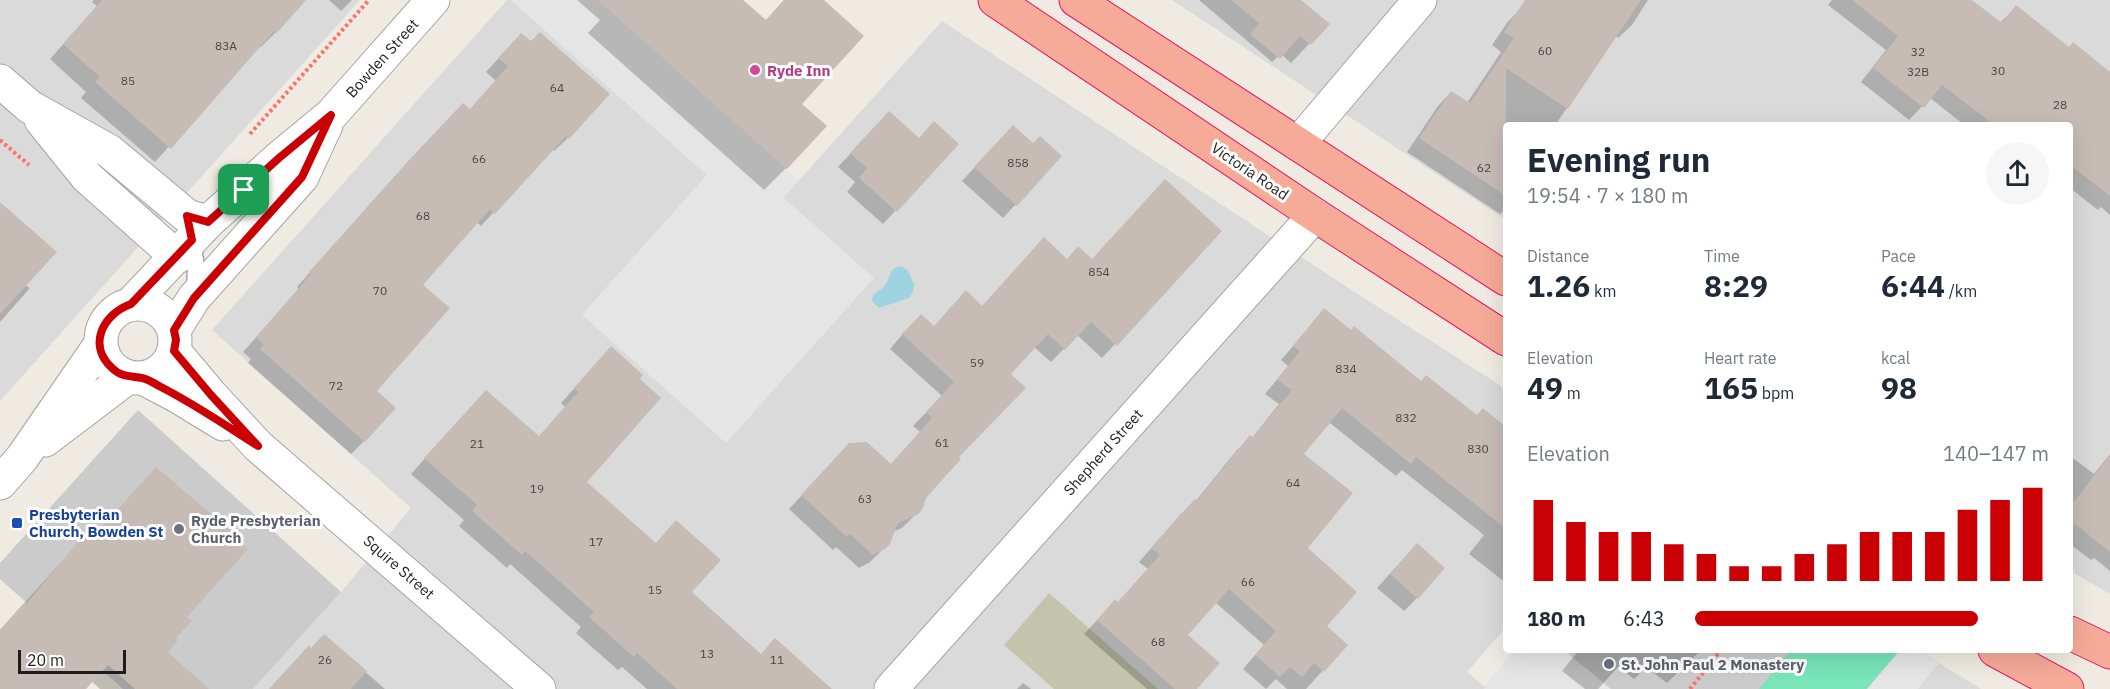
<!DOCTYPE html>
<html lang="en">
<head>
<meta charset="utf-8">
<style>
	body { margin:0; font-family:"IBM Plex Sans",sans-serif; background:#f6f6f7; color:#1f2937; height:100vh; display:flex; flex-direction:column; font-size:22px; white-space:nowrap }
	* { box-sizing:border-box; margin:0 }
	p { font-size:20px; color:#747a83 }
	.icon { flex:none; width:33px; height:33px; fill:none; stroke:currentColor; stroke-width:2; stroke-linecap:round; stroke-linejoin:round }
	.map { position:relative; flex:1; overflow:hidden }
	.drawer { position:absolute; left:1503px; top:122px; width:570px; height:531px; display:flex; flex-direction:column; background:#fff; border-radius:6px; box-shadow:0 6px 24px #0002 }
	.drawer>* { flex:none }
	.scale { position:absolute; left:18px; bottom:15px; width:108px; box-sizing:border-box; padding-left:6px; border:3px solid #1d1d1d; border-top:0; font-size:16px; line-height:21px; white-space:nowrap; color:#1d1d1d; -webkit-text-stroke:4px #fff; paint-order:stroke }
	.pin { position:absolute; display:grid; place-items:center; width:51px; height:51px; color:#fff; margin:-26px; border-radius:12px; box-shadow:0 3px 9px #0006 }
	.round { display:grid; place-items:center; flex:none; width:63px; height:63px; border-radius:32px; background:#f6f6f7 }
	.summary { display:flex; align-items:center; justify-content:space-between; height:102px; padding:0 24px }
	h1 { font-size:33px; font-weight:700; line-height:45px }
	.figures { display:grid; grid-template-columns:repeat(3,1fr); gap:9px; height:102px; padding:6px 24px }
	.figures div { display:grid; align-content:center }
	.figures b { font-size:30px; font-weight:700 }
	.figures small { font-size:16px; font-weight:400 }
	.figures p { font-size:16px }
	.chart { height:168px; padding:12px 24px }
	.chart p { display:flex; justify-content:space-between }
	.chart svg { width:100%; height:108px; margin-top:6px; stroke:#ca0005; stroke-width:6 }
	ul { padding:0 24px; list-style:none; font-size:20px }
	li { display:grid; grid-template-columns:96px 72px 1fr; align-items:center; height:45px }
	li i { height:15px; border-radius:8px; background:#ca0005 }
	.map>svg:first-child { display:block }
	.residential { fill:#dbdada }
	.religious { fill:#cbcbcb }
	.construction { fill:#c4c4ad }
	.pitch { fill:#79e5b9 }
	.parking { fill:#e5e5e5 }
	.water { fill:#9ed4e1 }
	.shadow { fill:#0003 }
	.building { fill:#c7bcb5 }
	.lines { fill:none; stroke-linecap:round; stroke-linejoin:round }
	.service-casing { stroke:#a4a4a4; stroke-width:19 }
	.minor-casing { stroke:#a4a4a4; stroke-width:35 }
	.tertiary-casing { stroke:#a4a4a4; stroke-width:35 }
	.trunk-casing { stroke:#e71563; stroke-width:35 }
	.path { stroke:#ff6f63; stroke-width:4; stroke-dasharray:3 3; stroke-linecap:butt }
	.service { stroke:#fff; stroke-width:16 }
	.minor { stroke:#fff; stroke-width:33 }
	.tertiary { stroke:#fff; stroke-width:33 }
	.trunk { stroke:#f6aa98; stroke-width:33 }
	.route-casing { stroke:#fff; stroke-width:12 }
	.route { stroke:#ca0005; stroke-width:8 }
	.hotel-dot { fill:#d1479c; stroke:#fff; stroke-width:2 }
	.transit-dot { fill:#1a4fb4; stroke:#fff; stroke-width:2 }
	.worship-dot { fill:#6b7280; stroke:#fff; stroke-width:2 }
	.labels { text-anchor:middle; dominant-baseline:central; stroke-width:6; stroke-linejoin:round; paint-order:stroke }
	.number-label { font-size:12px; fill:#484543 }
	.street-label { font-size:15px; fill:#1d1d1d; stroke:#fff }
	.hotel-label { font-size:15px; font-weight:bold; fill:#b23c85; stroke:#fff; text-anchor:start }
	.transit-label { font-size:15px; font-weight:bold; fill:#164399; stroke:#fff; text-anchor:start }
	.worship-label { font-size:15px; font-weight:bold; fill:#5b616d; stroke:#fff; text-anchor:start }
</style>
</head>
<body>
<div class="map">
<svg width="2110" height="689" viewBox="0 0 2110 689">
	<rect width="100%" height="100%" fill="#efebe2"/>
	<!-- residential -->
	<g class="residential">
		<polygon points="0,0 360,0 0,401"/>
		<polygon points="507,0 511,0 707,175 582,315 783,198 942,21 1347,287 1506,389 1506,627 1467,672 1487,689 253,689 341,592 411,508 212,330"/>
		<polygon points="1172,0 2110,0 2110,594 2070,571 2070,124 1506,124 1506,220"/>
		<polygon points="1939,663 1981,689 1918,689"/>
	</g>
	<!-- religious -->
	<g class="religious">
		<polygon points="138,410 341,592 253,689 123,689 0,579 0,563"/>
		<polygon points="1515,650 1919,650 1939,663 1918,689 1483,689"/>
	</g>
	<!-- construction -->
	<polygon class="construction" points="1049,593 1158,689 1054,689 1004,645"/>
	<!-- pitch -->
	<polygon class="pitch" points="1791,650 1900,650 1867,689 1759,689"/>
	<!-- parking -->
	<g class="parking">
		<polygon points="511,0 598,0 799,180 784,198 874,278 726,443 582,315 707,175"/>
		<polygon points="1515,650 1566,650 1565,651 1611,689 1483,689"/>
		<polygon points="1900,650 1919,650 1939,663 1918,689 1867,689"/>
	</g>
	<!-- water -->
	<path class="water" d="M902,266L908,271L914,284L913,292L909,298L879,308L872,301L873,295C877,291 882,290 885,285C892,275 888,268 902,266Z"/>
	<!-- shadow -->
	<g class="shadow">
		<polygon points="94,0 304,0 276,32 261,47 259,45 155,162 81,98 86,92 50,59 97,6 92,2"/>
		<polygon points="329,0 352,0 341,11"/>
		<polygon points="577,0 741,0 765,21 784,0 821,0 786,168 764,190 588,33 600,20"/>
		<polygon points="1199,0 1299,0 1328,24 1291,63 1281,54 1272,62"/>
		<polygon points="1540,0 1648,0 1632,25 1618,38 1615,36 1556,124 1506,124 1506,208 1500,214 1407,152 1438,106 1451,92 1467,103 1501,52 1492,45 1507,23 1520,9"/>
		<polygon points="1832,0 1970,0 2000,23 2016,7 2069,49 2110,74 2110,215 2101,207 2098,210 2070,188 2070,124 1963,124 1930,98 1909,120 1861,82 1886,50 1828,5"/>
		<polygon points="508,48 568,138 554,151 552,149 481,226 477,222 421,285 374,391 364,441 351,454 248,363 251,359 243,352 299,289 297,287 397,174 470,110 496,81 486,72"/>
		<polygon points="876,126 918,139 957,144 883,224 847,192 855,182 838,167"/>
		<polygon points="1000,140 1016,204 1003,218 962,181"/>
		<polygon points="0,202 25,285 30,288 0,322"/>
		<polygon points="1220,231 1102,358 1077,335 1051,362 1034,347 1008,374 957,457 925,497 921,509 902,528 893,532 889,543 870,562 859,568 836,547 833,550 789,509 836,459 890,465 920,432 913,426 942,396 890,349 907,329 933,327 982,307 1066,260 1092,261"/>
		<polygon points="1324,310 1421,382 1476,416 1506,429 1506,583 1469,554 1484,535 1402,470 1396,476 1330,423 1302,455 1306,548 1325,627 1346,645 1306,689 1287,689 1276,679 1266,689 1243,669 1264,645 1215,602 1186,635 1195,689 1147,689 1084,634 1102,615 1117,603 1148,569 1139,562 1181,514 1195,502 1237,450 1252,438 1279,404 1265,394 1288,366 1281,360"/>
		<polygon points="597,363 585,482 690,592 760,655 812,689 647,689 622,667 618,670 576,633 581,627 510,564 507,568 459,526 464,520 411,474 472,406 538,438 565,407 561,403"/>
		<polygon points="2110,454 2110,571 2094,558 2091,560 2070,544 2070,456 2094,474"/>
		<polygon points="83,538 185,618 166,652 207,689 100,689 91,681 84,689 0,689 0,630"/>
		<polygon points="1404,558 1417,598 1404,611 1377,588"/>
		<polygon points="324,636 385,689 270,689"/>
		<polygon points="1579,650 1701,650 1667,683 1646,667 1634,679 1618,667 1598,689 1585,689 1562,671"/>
		<polygon points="1023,683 1031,689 1017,689"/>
	</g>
	<!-- building -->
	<g class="building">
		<polygon points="102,0 306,0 277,33 274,31 171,149 95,82 100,77 63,44"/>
		<polygon points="598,0 743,0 766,20 784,0 824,0 864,36 802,104 827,126 787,169"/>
		<polygon points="1231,0 1301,0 1330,24 1311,45 1300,36 1280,59 1250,34 1259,23"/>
		<polygon points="1525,0 1641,0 1568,109 1506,68 1506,196 1419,138 1451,91 1470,103 1514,38 1504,32"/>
		<polygon points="1852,0 1972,0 2002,23 2016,5 2069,47 2073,42 2110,72 2110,196 2070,165 2070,124 1993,124 1942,85 1924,108 1873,68 1898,36"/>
		<polygon points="540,32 610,94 569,139 566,136 495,214 490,209 423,285 450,308 377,391 396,408 365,442 260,349 264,345 256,337 311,274 309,272 410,159 463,103 470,109 508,66 498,58 521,33 531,41"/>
		<polygon points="889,111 919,138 934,121 959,144 897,212 859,178 867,168 850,153"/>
		<polygon points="1013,125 1033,143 1040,136 1062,156 1017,206 974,167"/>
		<polygon points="1165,179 1222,231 1117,346 1091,322 1065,350 1048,334 1011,374 1026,388 959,457 961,459 926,498 922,510 917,515 898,523 890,544 885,549 873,555 850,534 847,537 801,495 849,443 867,442 891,464 932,418 926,412 954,382 902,334 921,314 934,326 966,290 982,306 1044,237 1067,259 1078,246 1092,259"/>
		<polygon points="0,202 57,252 0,314"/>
		<polygon points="1324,308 1351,330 1354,326 1421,381 1426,375 1477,415 1483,408 1506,427 1506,529 1416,457 1411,464 1342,408 1304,454 1353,493 1308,548 1357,592 1327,626 1348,645 1324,672 1314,663 1302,677 1290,667 1280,677 1255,655 1276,631 1229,589 1188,635 1220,663 1197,689 1175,689 1097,620 1115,599 1118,602 1160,555 1151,548 1195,499 1197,501 1250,435 1253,437 1292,390 1277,380 1300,351 1293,346"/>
		<polygon points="611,346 643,375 640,379 661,398 587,482 656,543 676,520 721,560 692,592 761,654 775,638 832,689 677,689 637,653 634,657 589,617 594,612 525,551 522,555 472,511 477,505 424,458 486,390 539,436 578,392 574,388"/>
		<polygon points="2110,455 2110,552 2070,520 2070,507"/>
		<polygon points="156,467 237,536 235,538 248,549 187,617 192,621 176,638 178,640 168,652 209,689 135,689 108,665 86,689 0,689 0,630 23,604 25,605 83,536 89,541"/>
		<polygon points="1417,543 1445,568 1418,599 1390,574"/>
		<polygon points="324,634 367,671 351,689 269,689 309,645 311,648"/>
	</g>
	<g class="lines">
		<defs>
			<polyline id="service" points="191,237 196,266 195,292"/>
			<g id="minor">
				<polyline points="0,81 30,107 109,151 187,216 208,222"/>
				<polyline points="41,120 87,177 177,257"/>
				<polyline points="1298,144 1420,0"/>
				<polyline points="174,351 211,395 258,446 539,689"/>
				<polyline points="143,378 177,396 223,424"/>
				<polyline points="891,689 1315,215"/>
			</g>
			<g id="tertiary">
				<circle cx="138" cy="341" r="37"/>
				<polyline points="131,304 208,222 279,158 331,115 433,0"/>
				<polyline points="174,330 194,298 302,177 326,125"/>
				<polyline points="45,440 128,377"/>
				<polyline points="0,483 22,458 100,345"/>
			</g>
			<g id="trunk">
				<polyline points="995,0 1315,215 1506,339"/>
				<polyline points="1076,0 1506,279"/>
				<polyline points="2070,633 2110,652"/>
				<polyline points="1995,650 2067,689"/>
			</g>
		</defs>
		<!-- service casing -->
		<use href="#service" class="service-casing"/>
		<!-- minor casing -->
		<use href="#minor" class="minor-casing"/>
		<!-- tertiary casing -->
		<use href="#tertiary" class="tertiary-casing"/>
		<!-- trunk casing -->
		<use href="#trunk" class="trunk-casing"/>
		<!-- path -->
		<g class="path">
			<polyline points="250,134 369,0"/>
			<polyline points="0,140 29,165"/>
			<polyline points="1690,689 1721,650"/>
		</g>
		<!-- service -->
		<use href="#service" class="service"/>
		<!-- minor -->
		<use href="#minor" class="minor"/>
		<!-- tertiary -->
		<use href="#tertiary" class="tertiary"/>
		<!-- trunk -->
		<use href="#trunk" class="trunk"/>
	</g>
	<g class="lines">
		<defs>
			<path id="route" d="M331,115L302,177L194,298L174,330L176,340L174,351L211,395L258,446C225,425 193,403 159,386C154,383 147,379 142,378C130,376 121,377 112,368C87,345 103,314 131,304L192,240L187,216L208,222L279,158Z"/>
		</defs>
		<!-- route casing -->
		<use href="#route" class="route-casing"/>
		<!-- route -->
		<use href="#route" class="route"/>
	</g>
	<!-- markers -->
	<circle class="hotel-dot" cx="755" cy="70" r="6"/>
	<rect class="transit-dot" x="11" y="517" width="12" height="12" rx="3"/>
	<g class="worship-dot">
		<circle cx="179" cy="529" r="6"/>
		<circle cx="1609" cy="664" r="6"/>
	</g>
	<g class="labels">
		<!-- number labels -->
		<g class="number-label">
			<text x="226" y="45">83A</text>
			<text x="1545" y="50">60</text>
			<text x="1918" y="51">32</text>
			<text x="1998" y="70">30</text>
			<text x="1918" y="71">32B</text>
			<text x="128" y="80">85</text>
			<text x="557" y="87">64</text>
			<text x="2060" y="104">28</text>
			<text x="479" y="158">66</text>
			<text x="1018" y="162">858</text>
			<text x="1484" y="167">62</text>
			<text x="423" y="215">68</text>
			<text x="1099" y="271">854</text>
			<text x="380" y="290">70</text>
			<text x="977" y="362">59</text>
			<text x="1346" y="368">834</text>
			<text x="336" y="385">72</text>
			<text x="1406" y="417">832</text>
			<text x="942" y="442">61</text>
			<text x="477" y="443">21</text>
			<text x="1478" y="448">830</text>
			<text x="1293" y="482">64</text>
			<text x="537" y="488">19</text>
			<text x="865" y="498">63</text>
			<text x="596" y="541">17</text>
			<text x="1248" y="581">66</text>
			<text x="655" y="589">15</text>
			<text x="1158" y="641">68</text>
			<text x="707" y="653">13</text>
			<text x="325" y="659">26</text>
			<text x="777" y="659">11</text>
		</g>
		<!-- street labels -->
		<g class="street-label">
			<text transform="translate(382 58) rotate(-48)">Bowden Street</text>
			<text transform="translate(1250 171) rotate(34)">Victoria Road</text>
			<text transform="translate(1103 452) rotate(-48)">Shepherd Street</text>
			<text transform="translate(399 567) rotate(41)">Squire Street</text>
		</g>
		<!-- hotel labels -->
		<g class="hotel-label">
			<text x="767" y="70">Ryde Inn</text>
		</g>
		<!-- transit labels -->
		<g class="transit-label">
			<text x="29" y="514">Presbyterian<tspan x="29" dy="17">Church, Bowden St</tspan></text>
		</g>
		<!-- worship labels -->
		<g class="worship-label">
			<text x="191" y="520">Ryde Presbyterian<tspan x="191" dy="17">Church</tspan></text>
			<text x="1621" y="664">St. John Paul 2 Monastery</text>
		</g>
	</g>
</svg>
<div class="scale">20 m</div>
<div class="pin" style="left:244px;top:190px;background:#1e9e55"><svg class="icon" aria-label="arrive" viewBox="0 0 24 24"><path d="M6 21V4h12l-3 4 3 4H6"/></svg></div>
<section class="drawer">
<div class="summary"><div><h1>Evening run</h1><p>19:54 · 7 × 180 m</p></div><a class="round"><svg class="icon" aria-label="share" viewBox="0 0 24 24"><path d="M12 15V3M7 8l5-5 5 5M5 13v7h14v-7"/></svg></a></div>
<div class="figures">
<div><p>Distance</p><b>1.26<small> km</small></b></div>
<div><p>Time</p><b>8:29</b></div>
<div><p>Pace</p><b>6:44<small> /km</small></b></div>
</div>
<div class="figures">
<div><p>Elevation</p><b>49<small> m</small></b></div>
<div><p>Heart rate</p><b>165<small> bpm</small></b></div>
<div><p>kcal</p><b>98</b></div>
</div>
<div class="chart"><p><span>Elevation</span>140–147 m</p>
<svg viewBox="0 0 160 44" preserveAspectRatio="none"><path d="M5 44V11M15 44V20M25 44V24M35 44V24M45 44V29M55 44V33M65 44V38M75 44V38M85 44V33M95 44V29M105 44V24M115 44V24M125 44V24M135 44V15M145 44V11M155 44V6"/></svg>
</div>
<ul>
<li><b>180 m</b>6:43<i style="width:80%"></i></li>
</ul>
</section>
</div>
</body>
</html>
